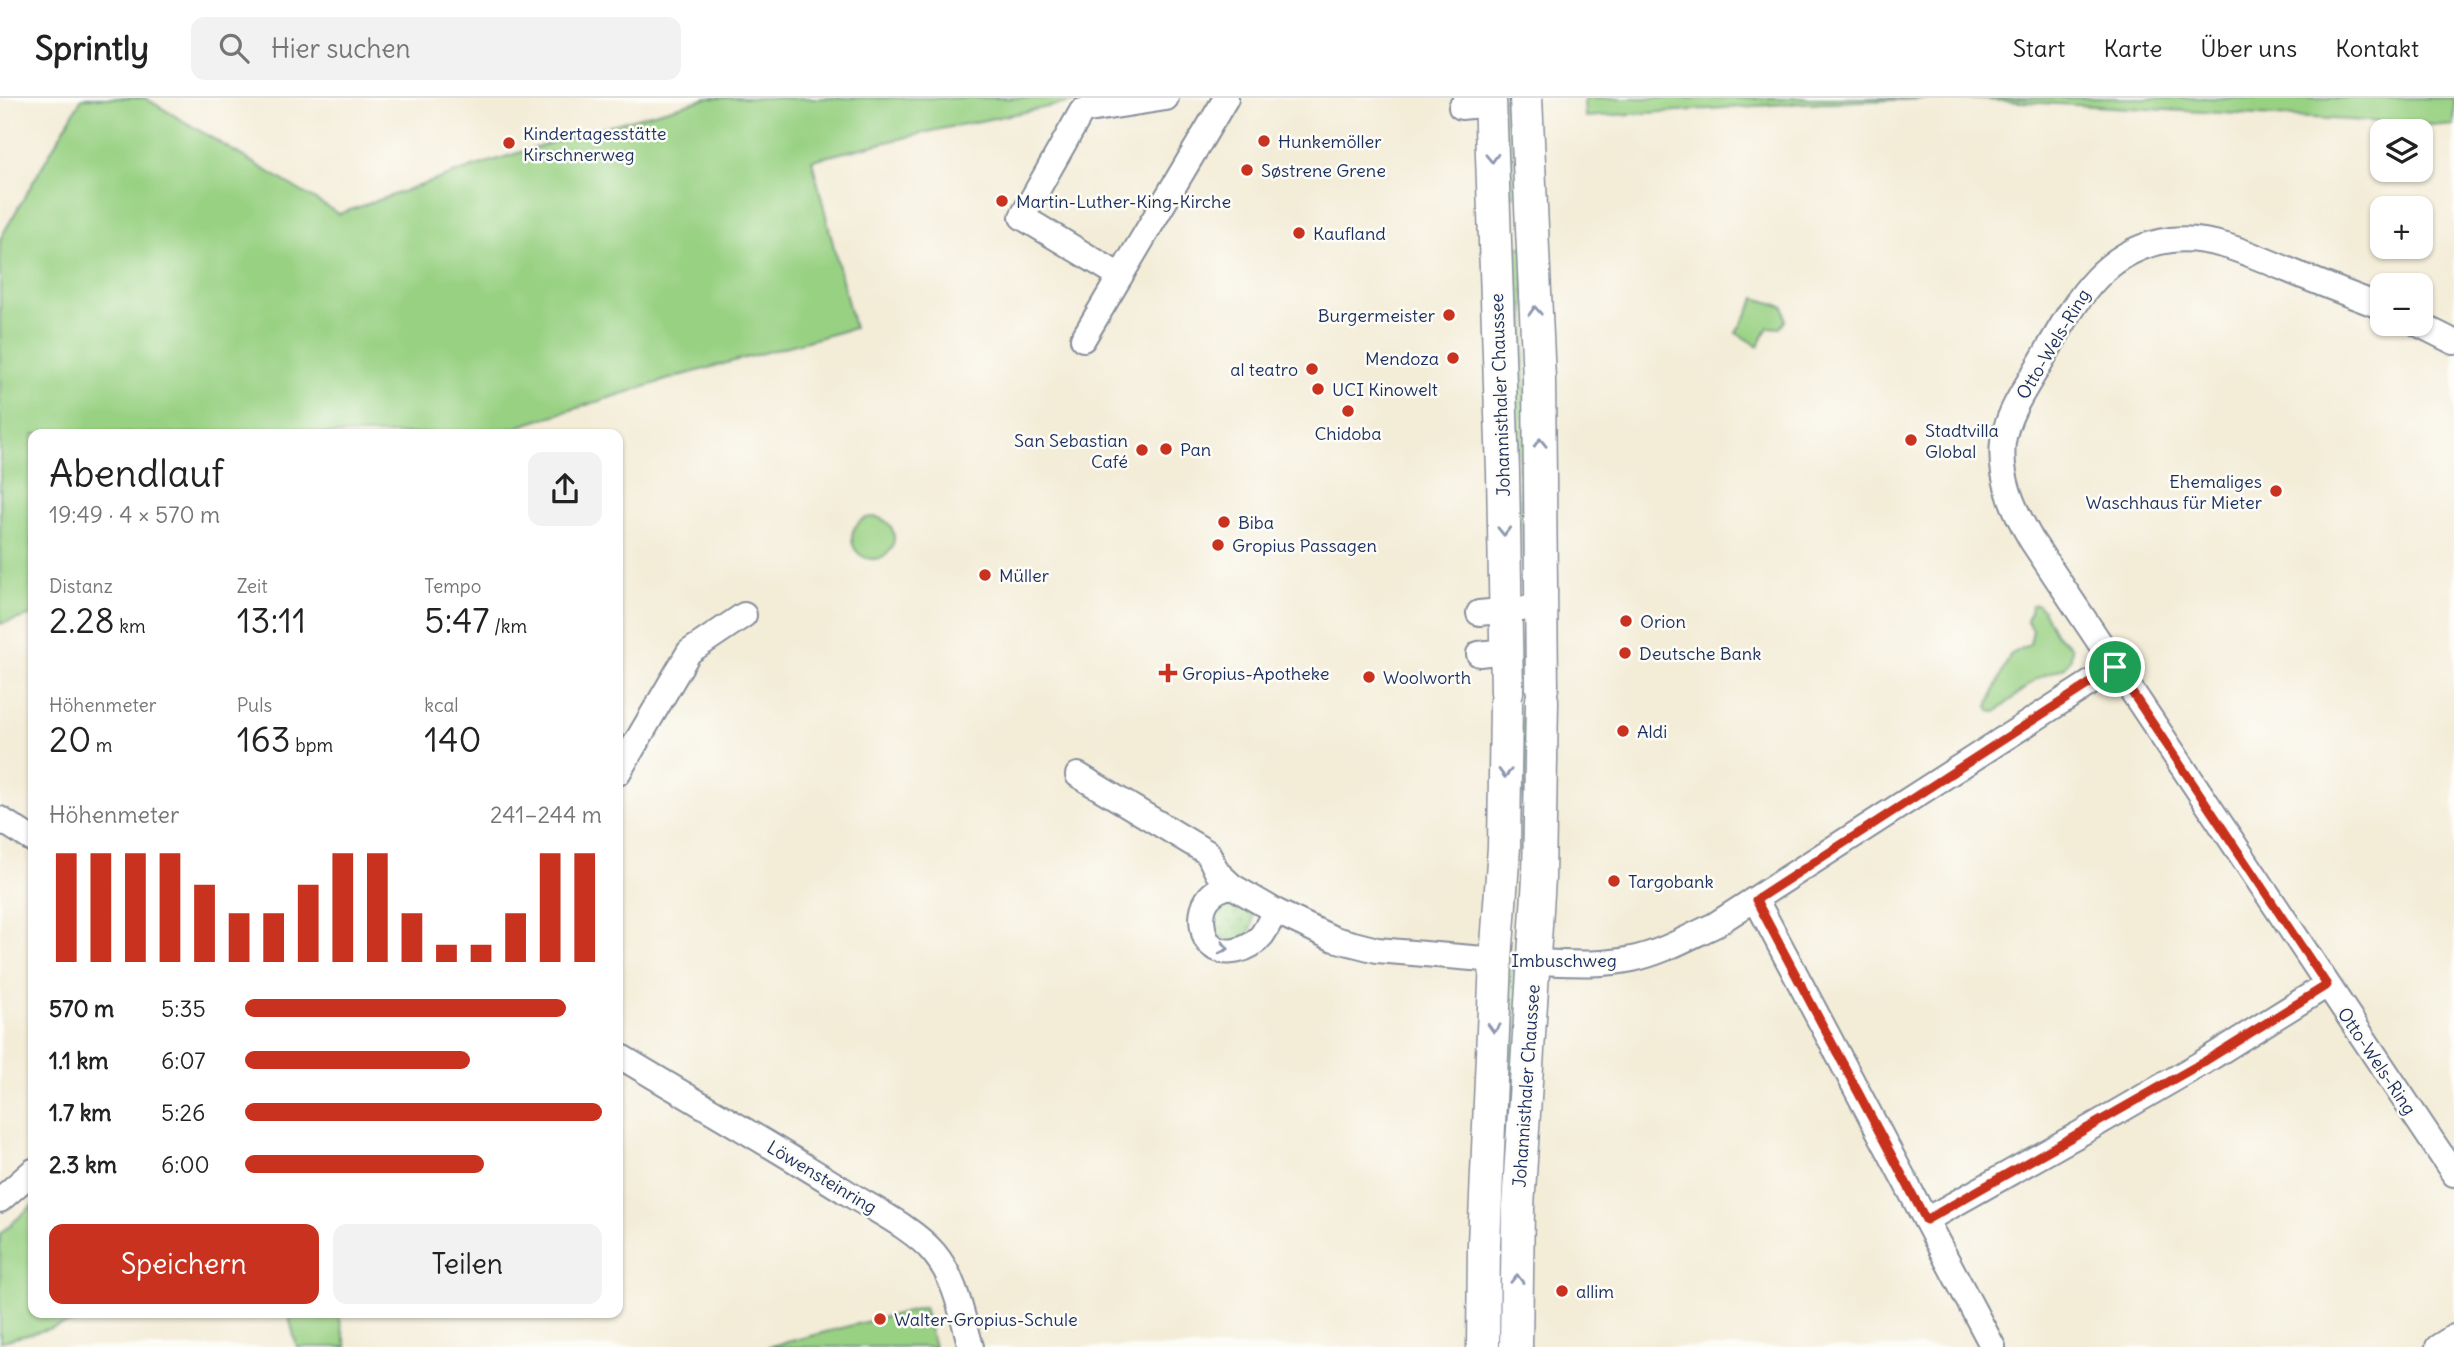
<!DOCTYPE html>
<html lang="de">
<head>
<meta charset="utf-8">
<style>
	body { margin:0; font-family:Delius,sans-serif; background:#f2f2f2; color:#222; height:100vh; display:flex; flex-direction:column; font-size:26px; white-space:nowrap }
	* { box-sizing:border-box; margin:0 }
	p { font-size:23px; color:#767676 }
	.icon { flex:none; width:38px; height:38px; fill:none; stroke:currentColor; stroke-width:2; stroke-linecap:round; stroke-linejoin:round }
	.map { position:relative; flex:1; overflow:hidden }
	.side { position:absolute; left:28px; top:331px; width:595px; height:889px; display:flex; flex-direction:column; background:#fff; border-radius:14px; box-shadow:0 2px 5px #0004 }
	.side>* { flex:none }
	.controls { position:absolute; left:2370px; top:21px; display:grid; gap:14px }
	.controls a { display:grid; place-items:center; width:63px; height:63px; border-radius:14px; background:#fff; box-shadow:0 2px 5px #0004; font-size:35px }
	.pin { position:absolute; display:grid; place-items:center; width:60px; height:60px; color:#fff; margin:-30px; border:4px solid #fff; border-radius:50%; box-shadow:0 2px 7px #0007 }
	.round { display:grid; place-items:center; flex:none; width:74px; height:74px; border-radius:14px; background:#f2f2f2 }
	.headline { display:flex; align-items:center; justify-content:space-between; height:119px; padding:0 21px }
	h1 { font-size:38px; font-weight:600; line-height:52px }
	.figures { display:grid; grid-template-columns:repeat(3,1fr); gap:10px; height:119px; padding:7px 21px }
	.figures div { display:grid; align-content:center }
	.figures b { font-size:35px; font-weight:600 }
	.figures small { font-size:19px; font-weight:400 }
	.figures p { font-size:19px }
	.chart { height:196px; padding:14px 21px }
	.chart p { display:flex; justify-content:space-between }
	.chart svg { width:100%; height:126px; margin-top:7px; stroke:#c8321e; stroke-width:6 }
	.action { display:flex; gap:14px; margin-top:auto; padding:14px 21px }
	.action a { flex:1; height:80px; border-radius:14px; background:#c8321e; color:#fff; font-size:28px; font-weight:600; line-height:80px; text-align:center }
	.action a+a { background:#f2f2f2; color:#222 }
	ul { padding:0 21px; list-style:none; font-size:23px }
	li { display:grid; grid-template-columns:112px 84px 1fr; align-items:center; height:52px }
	li i { height:18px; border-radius:9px; background:#c8321e }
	header { display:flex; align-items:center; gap:42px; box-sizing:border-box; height:98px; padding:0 35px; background:#fff; border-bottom:2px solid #e0e0e0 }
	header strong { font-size:33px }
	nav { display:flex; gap:38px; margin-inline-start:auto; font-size:24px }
	.search { width:490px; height:63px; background:#f2f2f2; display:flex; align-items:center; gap:18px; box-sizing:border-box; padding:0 24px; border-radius:14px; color:#767676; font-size:26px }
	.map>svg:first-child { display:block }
	.grass { fill:url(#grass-dots); stroke:#5a8070; stroke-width:2 }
	.green { fill:#99d183; stroke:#5a8070; stroke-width:2 }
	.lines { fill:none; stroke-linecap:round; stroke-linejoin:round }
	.minor-casing { stroke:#878e9a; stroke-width:28 }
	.major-casing { stroke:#878e9a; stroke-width:35 }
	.minor { stroke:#fff; stroke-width:24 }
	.major { stroke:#fff; stroke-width:32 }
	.oneway { stroke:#8d97ae }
	.route-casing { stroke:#fff; stroke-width:14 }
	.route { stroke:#c8321e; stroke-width:9 }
	.poi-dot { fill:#c8321e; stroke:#fdfcf7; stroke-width:2.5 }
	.labels { text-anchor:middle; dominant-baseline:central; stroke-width:5; stroke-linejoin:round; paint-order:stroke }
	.poi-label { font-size:18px; fill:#1b2f5e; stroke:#fdfcf7; text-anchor:start }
	.street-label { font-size:18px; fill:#1b2f5e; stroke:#fdfcf7 }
</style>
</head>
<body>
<header>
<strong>Sprintly</strong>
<div class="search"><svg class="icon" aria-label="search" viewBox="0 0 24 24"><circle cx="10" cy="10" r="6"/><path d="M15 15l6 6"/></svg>Hier suchen</div>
<nav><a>Start</a><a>Karte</a><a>Über uns</a><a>Kontakt</a></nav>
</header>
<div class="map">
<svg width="2454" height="1249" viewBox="0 0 2454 1249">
	<defs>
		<pattern id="grass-dots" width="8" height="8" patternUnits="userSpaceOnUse" patternTransform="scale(1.75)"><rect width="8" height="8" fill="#99d183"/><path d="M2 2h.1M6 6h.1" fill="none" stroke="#7caa6e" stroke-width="1.8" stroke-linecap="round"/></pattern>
	</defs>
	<rect width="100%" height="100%" fill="#fdfcf7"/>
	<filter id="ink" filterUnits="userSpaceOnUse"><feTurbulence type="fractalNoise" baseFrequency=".0143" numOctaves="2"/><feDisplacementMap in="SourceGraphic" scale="14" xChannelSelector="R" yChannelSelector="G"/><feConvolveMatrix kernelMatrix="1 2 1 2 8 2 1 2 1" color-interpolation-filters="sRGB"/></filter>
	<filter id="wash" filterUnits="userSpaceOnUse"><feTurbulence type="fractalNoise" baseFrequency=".00686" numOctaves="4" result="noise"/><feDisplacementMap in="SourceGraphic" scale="28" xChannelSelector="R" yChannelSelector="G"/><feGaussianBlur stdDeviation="1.57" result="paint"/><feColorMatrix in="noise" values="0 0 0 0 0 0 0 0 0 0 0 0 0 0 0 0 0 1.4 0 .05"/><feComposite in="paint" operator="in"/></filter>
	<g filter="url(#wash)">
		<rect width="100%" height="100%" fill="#f3ecd7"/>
		<!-- grass -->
		<g class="grass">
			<polygon points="1503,0 1510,0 1515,97 1509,99"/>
			<polygon points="1511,149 1525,149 1526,500 1524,496"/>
			<polygon points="1524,531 1527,531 1531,536 1524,744 1523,741 1525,713 1520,679"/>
			<circle cx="1233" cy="823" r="20"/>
			<polygon points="1510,869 1520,872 1501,1235 1496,1187"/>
		</g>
		<!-- green -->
		<g class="green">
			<polygon points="82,0 145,0 339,116 476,68 586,34 708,0 1092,0 941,31 812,62 854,230 676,279 494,336 33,336 33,517 0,526 0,141"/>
			<polygon points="1584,0 2454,0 2454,28 1951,0 1803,5 1585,19"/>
			<polygon points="1756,200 1784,209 1785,223 1780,230 1768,229 1758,248 1736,235"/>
			<circle cx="873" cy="440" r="21"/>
			<polygon points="2037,506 2043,512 2056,536 2072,550 2071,560 2065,569 2036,581 1996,614 1990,613 1988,608 2010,557 2030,546 2033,532 2027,523 2032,507"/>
			<polygon points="33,1107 33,1214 107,1215 0,1244 0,1136"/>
			<polygon points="924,1209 934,1249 767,1249"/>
			<polygon points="288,1215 338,1215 347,1249 297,1249"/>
		</g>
	</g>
	<g filter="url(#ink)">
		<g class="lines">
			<defs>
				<g id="minor">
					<polyline points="1461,9 1490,6"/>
					<polyline points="1120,178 1022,119 1082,13 1166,0"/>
					<path d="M2382,209C2351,197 2319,185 2288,172C2252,157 2211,137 2171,142C2099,151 2072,211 2039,267C2025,291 2007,316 2003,344C1999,381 2014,412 2032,443L2454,1076"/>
					<polyline points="2418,226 2454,244"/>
					<polyline points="1083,241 1226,0"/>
					<polyline points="1479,515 1542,509"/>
					<polyline points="1479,556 1506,553"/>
					<polyline points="618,675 689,554 744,517"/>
					<polyline points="1078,677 1208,755 1217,774 1232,788 1275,813 1334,841 1377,852 1496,862"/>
					<polyline points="0,721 33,742"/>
					<path d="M1232,788C1209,791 1199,808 1203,830C1204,836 1205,841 1209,845C1224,861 1250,852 1262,837C1267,830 1271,821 1275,813"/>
					<polyline points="1756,802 1993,1249"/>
					<path d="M1534,864C1566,865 1600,868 1632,861C1661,855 1687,840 1713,828L2115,569"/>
					<path d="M618,957C696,1004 775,1049 851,1097C877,1113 915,1132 934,1155C956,1181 962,1218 971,1249"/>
					<polyline points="0,1102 33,1073"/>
					<polyline points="1926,1122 2088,1031 2202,965 2327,887"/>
					<polyline points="2438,1249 2454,1239"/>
				</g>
				<g id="major">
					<polyline points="1490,0 1503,373 1507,594"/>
					<polyline points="1526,0 1539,281 1542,590"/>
					<polyline points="1483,1249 1484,1146 1496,862 1504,749 1506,606"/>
					<polyline points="1516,1249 1518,1109 1539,780 1542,602"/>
				</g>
			</defs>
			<!-- minor casing -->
			<use href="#minor" class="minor-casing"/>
			<!-- major casing -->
			<use href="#major" class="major-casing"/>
			<!-- minor -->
			<use href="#minor" class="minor"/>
			<!-- major -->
			<use href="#major" class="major"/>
		</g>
		<!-- one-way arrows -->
		<defs><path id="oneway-chevron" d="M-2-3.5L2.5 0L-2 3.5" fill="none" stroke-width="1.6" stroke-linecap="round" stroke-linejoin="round" transform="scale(1.75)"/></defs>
		<g class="oneway">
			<use href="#oneway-chevron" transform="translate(1492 60) rotate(88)"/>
			<use href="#oneway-chevron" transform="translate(1535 213) rotate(-93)"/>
			<use href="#oneway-chevron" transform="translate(1540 345) rotate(-91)"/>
			<use href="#oneway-chevron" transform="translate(1504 433) rotate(89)"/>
			<use href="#oneway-chevron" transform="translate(1505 675) rotate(91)"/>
			<use href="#oneway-chevron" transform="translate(1224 850) rotate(13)"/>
			<use href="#oneway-chevron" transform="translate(1494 930) rotate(92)"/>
			<use href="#oneway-chevron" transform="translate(1517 1181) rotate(-89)"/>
		</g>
	</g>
	<g class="lines" filter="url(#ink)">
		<defs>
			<polygon id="route" points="2115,569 2327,887 2202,965 1926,1122 1756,802"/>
		</defs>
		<!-- route casing -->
		<use href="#route" class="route-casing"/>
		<!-- route -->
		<use href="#route" class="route"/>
	</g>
	<!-- markers -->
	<g class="poi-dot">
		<circle cx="1264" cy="43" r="7"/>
		<circle cx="509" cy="45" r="7"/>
		<circle cx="1247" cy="72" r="7"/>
		<circle cx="1002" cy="103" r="7"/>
		<circle cx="1299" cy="135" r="7"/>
		<circle cx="1449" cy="217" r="7"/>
		<circle cx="1453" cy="260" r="7"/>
		<circle cx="1312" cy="271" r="7"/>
		<circle cx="1318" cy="291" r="7"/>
		<circle cx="1348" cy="313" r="7"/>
		<circle cx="1911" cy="342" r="7"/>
		<circle cx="1166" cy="351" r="7"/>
		<circle cx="1142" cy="352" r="7"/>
		<circle cx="2276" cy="393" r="7"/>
		<circle cx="1224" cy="424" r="7"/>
		<circle cx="1218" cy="447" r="7"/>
		<circle cx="985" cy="477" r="7"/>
		<circle cx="1626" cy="523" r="7"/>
		<circle cx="1625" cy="555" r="7"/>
		<path d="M1164.5 564.5h7v7h7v7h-7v7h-7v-7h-7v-7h7z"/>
		<circle cx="1369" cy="579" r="7"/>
		<circle cx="1623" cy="633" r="7"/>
		<circle cx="1614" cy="783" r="7"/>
		<circle cx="1562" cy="1193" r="7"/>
		<circle cx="880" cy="1221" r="7"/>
	</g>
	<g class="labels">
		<!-- poi labels -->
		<g class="poi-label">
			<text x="523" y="35">Kindertagesstätte<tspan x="523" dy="21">Kirschnerweg</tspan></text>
			<text x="1278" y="43">Hunkemöller</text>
			<text x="1261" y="72">Søstrene Grene</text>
			<text x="1016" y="103">Martin-Luther-King-Kirche</text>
			<text x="1313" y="135">Kaufland</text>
			<text x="1435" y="217" text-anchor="end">Burgermeister</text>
			<text x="1439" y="260" text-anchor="end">Mendoza</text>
			<text x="1298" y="271" text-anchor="end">al teatro</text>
			<text x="1332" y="291">UCI Kinowelt</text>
			<text x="1925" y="332">Stadtvilla<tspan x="1925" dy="21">Global</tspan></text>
			<text x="1348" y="335" text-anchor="middle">Chidoba</text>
			<text x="1128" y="342" text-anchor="end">San Sebastian<tspan x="1128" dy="21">Café</tspan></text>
			<text x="1180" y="351">Pan</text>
			<text x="2262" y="383" text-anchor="end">Ehemaliges<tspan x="2262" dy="21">Waschhaus für Mieter</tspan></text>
			<text x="1238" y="424">Biba</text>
			<text x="1232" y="447">Gropius Passagen</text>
			<text x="999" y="477">Müller</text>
			<text x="1640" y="523">Orion</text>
			<text x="1639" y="555">Deutsche Bank</text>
			<text x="1182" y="575">Gropius-Apotheke</text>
			<text x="1383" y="579">Woolworth</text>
			<text x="1637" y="633">Aldi</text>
			<text x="1628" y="783">Targobank</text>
			<text x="1576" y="1193">allim</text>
			<text x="894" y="1221">Walter-Gropius-Schule</text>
		</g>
		<!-- street labels -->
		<g class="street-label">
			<text transform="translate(2053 246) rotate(-59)">Otto-Wels-Ring</text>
			<text transform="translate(1500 297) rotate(-92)">Johannisthaler Chaussee</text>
			<text x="1564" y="862">Imbuschweg</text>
			<text transform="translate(2377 963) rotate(56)">Otto-Wels-Ring</text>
			<text transform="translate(1526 988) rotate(-86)">Johannisthaler Chaussee</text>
			<text transform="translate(822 1079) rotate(31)">Löwensteinring</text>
		</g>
	</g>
</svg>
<div class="controls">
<a><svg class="icon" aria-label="layers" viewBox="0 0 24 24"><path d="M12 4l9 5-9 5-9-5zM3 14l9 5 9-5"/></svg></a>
<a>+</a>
<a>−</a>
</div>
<div class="pin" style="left:2115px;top:569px;background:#1e9e55"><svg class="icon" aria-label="arrive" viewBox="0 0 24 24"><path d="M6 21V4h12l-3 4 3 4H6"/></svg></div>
<section class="side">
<div class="headline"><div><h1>Abendlauf</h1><p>19:49 · 4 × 570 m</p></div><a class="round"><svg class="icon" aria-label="share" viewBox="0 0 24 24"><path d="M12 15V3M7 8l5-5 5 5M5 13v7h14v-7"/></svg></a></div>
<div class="figures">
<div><p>Distanz</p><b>2.28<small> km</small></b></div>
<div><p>Zeit</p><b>13:11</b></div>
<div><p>Tempo</p><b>5:47<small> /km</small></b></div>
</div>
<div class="figures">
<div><p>Höhenmeter</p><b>20<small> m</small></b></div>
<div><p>Puls</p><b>163<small> bpm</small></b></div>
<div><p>kcal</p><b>140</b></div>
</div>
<div class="chart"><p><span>Höhenmeter</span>241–244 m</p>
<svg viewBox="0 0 160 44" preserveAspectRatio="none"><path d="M5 44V6M15 44V6M25 44V6M35 44V6M45 44V17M55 44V27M65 44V27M75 44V17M85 44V6M95 44V6M105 44V27M115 44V38M125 44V38M135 44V27M145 44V6M155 44V6"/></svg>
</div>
<ul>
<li><b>570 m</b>5:35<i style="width:90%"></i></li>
<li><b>1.1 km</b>6:07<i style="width:63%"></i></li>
<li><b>1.7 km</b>5:26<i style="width:100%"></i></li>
<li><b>2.3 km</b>6:00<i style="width:67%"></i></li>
</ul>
<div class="action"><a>Speichern</a><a>Teilen</a></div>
</section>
</div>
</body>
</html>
